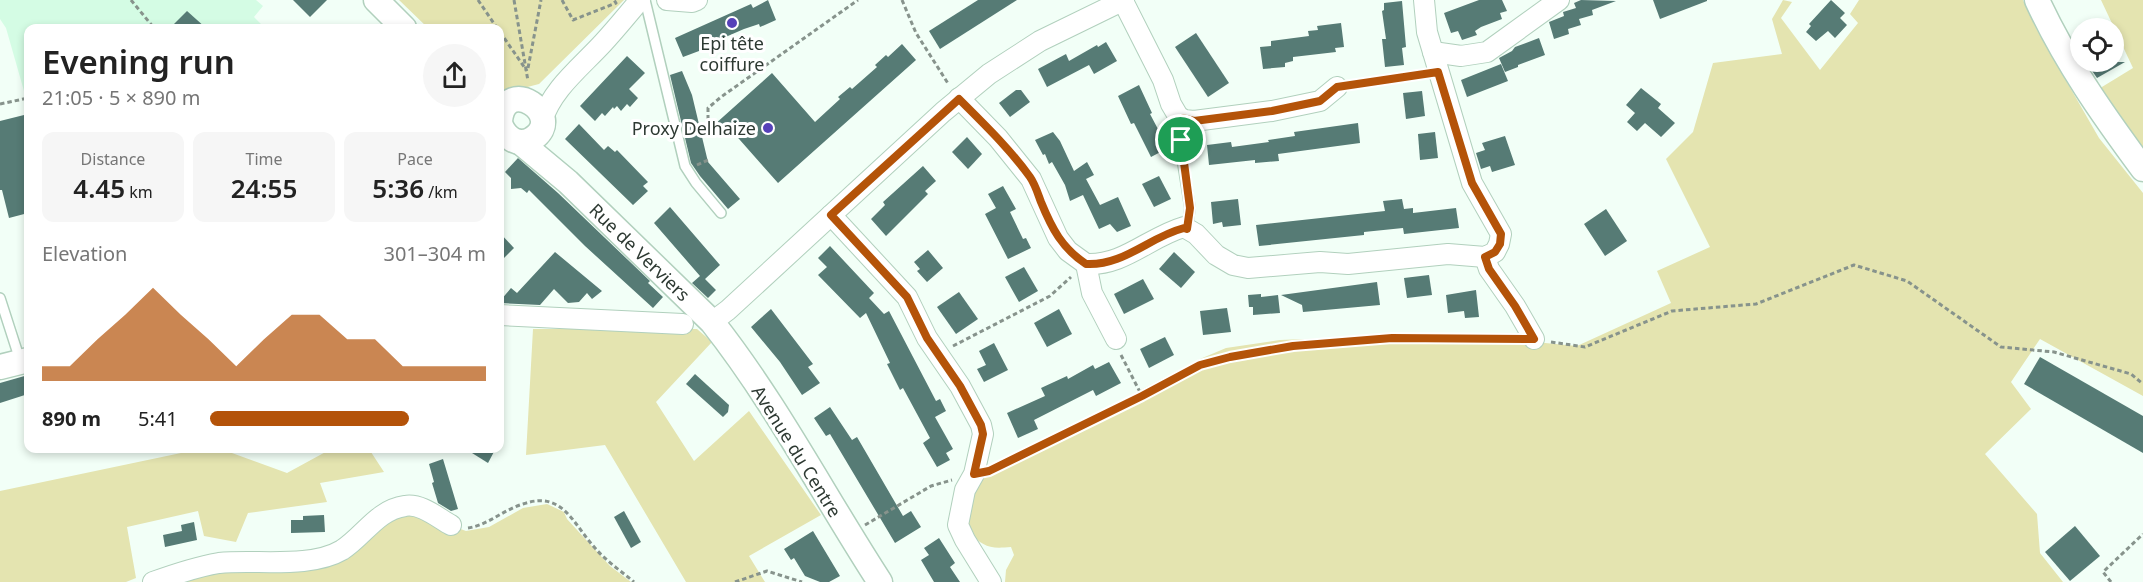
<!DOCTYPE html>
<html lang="en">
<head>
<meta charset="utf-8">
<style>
	body { margin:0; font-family:"Noto Sans",sans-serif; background:#f6f6f6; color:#222; height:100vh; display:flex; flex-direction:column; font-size:22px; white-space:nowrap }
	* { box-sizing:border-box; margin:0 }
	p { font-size:20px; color:#767676 }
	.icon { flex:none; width:33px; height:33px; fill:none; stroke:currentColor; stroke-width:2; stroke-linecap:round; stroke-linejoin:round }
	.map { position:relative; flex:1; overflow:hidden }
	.sheet { position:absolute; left:24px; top:24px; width:480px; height:429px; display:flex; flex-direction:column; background:#fff; border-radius:12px; box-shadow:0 3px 9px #0003 }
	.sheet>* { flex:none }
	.buttons { position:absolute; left:2070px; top:18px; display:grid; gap:12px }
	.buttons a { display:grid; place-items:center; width:54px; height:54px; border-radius:50%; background:#fff; box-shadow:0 3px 9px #0003; font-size:30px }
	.pin { position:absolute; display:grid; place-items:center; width:51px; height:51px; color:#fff; margin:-26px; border:3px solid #fff; border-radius:50%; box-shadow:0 2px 6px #0007 }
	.round { display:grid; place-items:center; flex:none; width:63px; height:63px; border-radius:32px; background:#f6f6f6 }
	.summary { display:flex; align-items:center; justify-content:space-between; height:102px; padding:0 18px }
	h1 { font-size:33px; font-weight:600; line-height:45px }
	.stats { display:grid; grid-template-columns:repeat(3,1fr); gap:9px; height:102px; padding:6px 18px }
	.stats div { display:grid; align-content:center; border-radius:12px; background:#f6f6f6; text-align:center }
	.stats b { font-size:26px; font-weight:600 }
	.stats small { font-size:16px; font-weight:400 }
	.stats p { font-size:16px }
	.chart { height:168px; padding:12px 18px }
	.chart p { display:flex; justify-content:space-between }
	.chart svg { width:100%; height:108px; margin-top:6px; fill:#b45309; opacity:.7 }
	ul { padding:0 18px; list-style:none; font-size:20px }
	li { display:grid; grid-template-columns:96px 72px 1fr; align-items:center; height:45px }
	li i { height:15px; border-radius:8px; background:#b45309 }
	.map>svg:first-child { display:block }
	.built { fill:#d4fce4 }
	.green { fill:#e4e4b0 }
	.building { fill:#567b75 }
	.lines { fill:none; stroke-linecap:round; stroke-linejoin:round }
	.service-casing { stroke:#b1d0bd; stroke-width:12 }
	.minor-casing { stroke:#b1d0bd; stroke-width:22 }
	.tertiary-casing { stroke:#b1d0bd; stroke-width:27 }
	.path { stroke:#87938c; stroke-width:3; stroke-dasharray:4.5 3; stroke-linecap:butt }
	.service { stroke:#fff; stroke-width:9 }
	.minor { stroke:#fff; stroke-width:20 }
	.tertiary { stroke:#fff; stroke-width:24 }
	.route-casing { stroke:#fff; stroke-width:12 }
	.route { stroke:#b45309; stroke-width:8 }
	.poi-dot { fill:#5641b9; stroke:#fff; stroke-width:2 }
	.labels { text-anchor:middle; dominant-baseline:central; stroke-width:6; stroke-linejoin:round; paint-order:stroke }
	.poi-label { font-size:18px; fill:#2d3932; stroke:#fff }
	.street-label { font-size:18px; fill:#2d3932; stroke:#fff }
</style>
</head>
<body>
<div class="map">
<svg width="2143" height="582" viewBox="0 0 2143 582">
	<rect width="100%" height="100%" fill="#f2fff7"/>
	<!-- built -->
	<polygon class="built" points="0,0 256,0 263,6 254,17 265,28 28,28 28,105 6,28 0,19"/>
	<!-- green -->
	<g class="green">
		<polygon points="399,0 624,0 539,84 500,94 500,28 428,28"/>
		<path d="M1783,0L1792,2L1781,18L1820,70L1858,23L1850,14L1859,0H2023L2037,30L2099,138L2143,193V396L2040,339L2011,382L2031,409L1985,454L2037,514L2040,553L2063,582H1005L1006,570L1014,555L1011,547C988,549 984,547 968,531L967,508L980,474L1200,359L1226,348L1280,340L1304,339L1483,337L1577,346L1671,303L1657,271L1710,247L1666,159L1693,132L1713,63L1782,54L1772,19Z"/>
		<polygon points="2101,0 2143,0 2143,158 2097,90 2133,68"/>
		<polygon points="533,329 697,329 712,342 656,402 694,461 749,411 821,515 749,556 765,582 686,582 605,445 526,455"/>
		<polygon points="200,449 221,449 287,473 331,449 369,449 384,472 320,483 327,502 248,513 236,542 204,536 198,511 127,527 136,578 126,582 0,582 0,491"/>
		<polygon points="547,504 564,512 567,519 610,566 631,582 158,582 188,572 301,565 402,512 428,517 466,531 489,527 523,508"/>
	</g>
	<!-- building -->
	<g class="building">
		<polygon points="293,0 327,0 310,17"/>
		<polygon points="768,0 776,20 760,27 759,24 744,29 714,42 715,45 683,57 675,38 751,4 753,8"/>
		<polygon points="978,0 1017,0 940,49 929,31"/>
		<polygon points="1479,0 1502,0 1507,11 1500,13 1502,19 1481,27 1475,31 1477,35 1462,40 1458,31 1451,33 1444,13"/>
		<polygon points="1581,0 1616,1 1592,10 1593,15 1579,19 1581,25 1568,29 1569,34 1554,39 1549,22 1564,16 1563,12 1576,8 1574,3"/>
		<polygon points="1653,0 1707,0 1707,1 1660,19"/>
		<polygon points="1831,0 1845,13 1840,18 1847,25 1835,38 1828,31 1816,41 1806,32 1811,26 1809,24"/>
		<polygon points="1402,1 1406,47 1402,48 1404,65 1385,67 1382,39 1386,39 1382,11 1384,10 1384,3"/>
		<polygon points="187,11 206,28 170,28"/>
		<polygon points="1341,23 1344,47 1335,48 1336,52 1293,57 1293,61 1285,63 1285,67 1263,69 1260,47 1271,46 1271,41 1309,36 1308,31 1318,30 1317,26"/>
		<polygon points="1196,33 1229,83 1208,97 1175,47"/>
		<polygon points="1539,38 1545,55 1518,65 1518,67 1505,72 1499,58 1512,51 1515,47"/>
		<polygon points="1106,42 1117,61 1094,74 1089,65 1047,87 1038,69 1066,54 1069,61 1097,45 1098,47"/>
		<polygon points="902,44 916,60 778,183 732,131 724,137 714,125 772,73 815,122 840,99 838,97 850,87 852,89 877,67 875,65 886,55 888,57"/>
		<polygon points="627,56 645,73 629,89 638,98 630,107 627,104 621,111 617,106 614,109 613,107 605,116 602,113 595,121 580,106"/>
		<polygon points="2086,62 2125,62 2097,78"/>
		<polygon points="1501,64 1508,81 1467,97 1461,80"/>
		<polygon points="682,71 692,95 708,162 740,199 728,209 700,176 691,163 670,75"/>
		<polygon points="1139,85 1152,113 1150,114 1168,148 1151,157 1134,123 1131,124 1118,96"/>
		<polygon points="1641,88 1661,104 1658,108 1675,123 1661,137 1645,123 1637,131 1627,122 1635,113 1626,105"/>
		<polygon points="1016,90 1021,90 1030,102 1010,117 999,103"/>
		<polygon points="1422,91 1425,116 1406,119 1403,93"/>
		<polygon points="28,114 28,213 9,218 2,190 0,190 0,121"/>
		<polygon points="1358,123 1360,143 1278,154 1279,161 1255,163 1255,160 1209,165 1207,145 1231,142 1232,147 1269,142 1268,140 1295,136 1294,132"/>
		<polygon points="579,124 604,150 608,146 615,152 617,150 648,182 643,186 648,191 633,205 565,139"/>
		<polygon points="1053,132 1060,141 1074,171 1087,162 1094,175 1086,179 1100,205 1118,197 1131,226 1117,232 1110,224 1099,229 1083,195 1070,201 1065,185 1052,162 1049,164 1045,154 1043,155 1035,140"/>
		<polygon points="1435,132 1438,158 1420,160 1418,134"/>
		<polygon points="1505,136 1515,165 1492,172 1490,166 1481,169 1476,153 1485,150 1482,143"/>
		<polygon points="967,137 982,154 968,169 952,152"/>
		<polygon points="518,158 558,193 650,281 648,283 663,297 653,308 585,246 529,190 527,193 521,188 511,189 511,178 505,172"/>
		<polygon points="923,166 936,181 925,191 928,194 886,236 871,219 885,205 883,202"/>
		<polygon points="1159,176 1171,199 1154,207 1142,184"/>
		<polygon points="1003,186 1016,209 1010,212 1023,239 1026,238 1031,248 1008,259 985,214 996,208 988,194"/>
		<polygon points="1238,199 1241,225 1223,227 1222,222 1213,224 1211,202"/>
		<polygon points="1402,199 1404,209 1413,208 1413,213 1456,208 1459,228 1404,234 1403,228 1364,232 1364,235 1259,246 1256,225 1385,211 1383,201"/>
		<polygon points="670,207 720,265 705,279 716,290 708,298 692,283 700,276 654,223"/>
		<polygon points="1606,209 1627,241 1605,256 1584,224"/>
		<polygon points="500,233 514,248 500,262"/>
		<polygon points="830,246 874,293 869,298 884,314 889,311 936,401 940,399 946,411 935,417 953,449 946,453 950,460 937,467 923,443 930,438 903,388 900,390 887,364 890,363 866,313 860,318 818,275 827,267 818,258"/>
		<polygon points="928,250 943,268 927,282 917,271 920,269 914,262"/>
		<polygon points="555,252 602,291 592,299 587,293 579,302 568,303 554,289 540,305 500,303 500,301 511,288 517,293"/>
		<polygon points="1174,252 1195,272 1181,288 1159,269"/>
		<polygon points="1024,267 1038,291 1019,302 1005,277"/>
		<polygon points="1429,275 1432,295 1407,298 1404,278"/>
		<polygon points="1143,279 1154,299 1124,314 1114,294"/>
		<polygon points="1377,282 1380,305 1303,312 1302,305 1281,295"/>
		<polygon points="1476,290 1479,317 1465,318 1464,311 1448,313 1446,295"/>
		<polygon points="959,292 978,319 956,334 937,307"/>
		<polygon points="1261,294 1261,297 1278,295 1280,313 1253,315 1253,307 1249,307 1248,295"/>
		<polygon points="1227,308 1231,332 1203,335 1200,311"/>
		<polygon points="771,309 813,364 808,367 820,383 802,395 780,362 751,327"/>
		<polygon points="1059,309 1072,334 1047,347 1034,323"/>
		<polygon points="1165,337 1174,355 1149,368 1140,349"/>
		<polygon points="994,343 1008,370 984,382 977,369 986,365 979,351"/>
		<polygon points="2040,357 2143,416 2143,453 2024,384"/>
		<polygon points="1109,362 1121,383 1096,396 1093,390 1034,420 1038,429 1018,438 1007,413 1045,396 1041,388 1067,376 1068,379 1093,365 1095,369"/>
		<polygon points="695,374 729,405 728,412 723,417 686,384"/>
		<polygon points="28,375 28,394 0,403 0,383"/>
		<polygon points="830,407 852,440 857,437 903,516 911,511 921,527 895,543 830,434 826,436 814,418"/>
		<polygon points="464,448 496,448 488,463"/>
		<polygon points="443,459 458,509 451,511 438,503 432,483 434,482 429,464"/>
		<polygon points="624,511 641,542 631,548 614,517"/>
		<polygon points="324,515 325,532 291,533 291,520 303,520 303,516"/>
		<polygon points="194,522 197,540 165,547 163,535 182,531 181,525"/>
		<polygon points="2075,526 2100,556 2070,581 2045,552"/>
		<polygon points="813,531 840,576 829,582 820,582 805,576 794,558 791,560 784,549"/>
		<polygon points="939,538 955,563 950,567 960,582 934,582 921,560 929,555 924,548"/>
	</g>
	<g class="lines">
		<defs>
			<g id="service">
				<polyline points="645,0 685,166 696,183 721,213"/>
				<polyline points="1183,164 1190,208 1187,229"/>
				<polyline points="0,298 20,360"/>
			</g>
			<g id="minor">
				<polyline points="667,0 692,2 697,0"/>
				<polyline points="1123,1 1163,80 1171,104 1178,116 1184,120 1194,121 1272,111 1320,101 1337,87"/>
				<polyline points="1433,52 1461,56 1487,52 1559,0"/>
				<path d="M959,98L998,138L1031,179L1058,238L1068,251L1086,264C1124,266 1149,237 1184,227L1196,234L1216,255L1233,265L1248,268L1320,262L1348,264L1448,254L1485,257L1495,252L1499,244L1501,234L1472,183L1427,32L1424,0"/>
				<path d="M542,121C552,89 580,68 603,43C616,29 628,14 640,0"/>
				<polyline points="831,215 907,297 927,338 960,386 981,425 983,434 974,474 965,490 958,525 965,540 991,582"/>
				<polyline points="1485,257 1489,269 1515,306 1534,339"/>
				<polyline points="1086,264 1092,293 1116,339"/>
				<polyline points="500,315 683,324"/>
				<polyline points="712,322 728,310 943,112 989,74 1040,41 1124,0"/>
				<path d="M153,582C175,574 196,567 219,563C255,559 310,569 342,550C364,536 377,510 405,506C421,503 438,518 451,525"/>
			</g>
			<g id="tertiary">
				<polyline points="376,0 404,28"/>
				<path d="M2037,0C2065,61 2103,115 2143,169"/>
				<path d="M500,121C505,73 568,116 532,139C517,148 504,136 500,123"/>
				<path d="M520,142L568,182L712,322C776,403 824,496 880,582"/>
				<polyline points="0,367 28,360"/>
			</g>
		</defs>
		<!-- service casing -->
		<use href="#service" class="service-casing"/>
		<!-- minor casing -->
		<use href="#minor" class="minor-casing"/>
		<!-- tertiary casing -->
		<use href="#tertiary" class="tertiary-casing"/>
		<!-- path -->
		<g class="path">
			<polyline points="131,0 154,28"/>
			<polyline points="478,0 497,28"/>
			<polyline points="514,0 528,81"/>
			<polyline points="562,0 573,20 616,3 614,0"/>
			<polyline points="902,0 916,33 949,85"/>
			<polyline points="500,32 527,71"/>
			<polyline points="528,68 541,0"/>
			<polyline points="1353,84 1421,74"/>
			<polyline points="0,104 28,98"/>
			<polyline points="708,127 708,108 721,97 858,0"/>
			<polyline points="1180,135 1182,152"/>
			<polyline points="697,165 708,160"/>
			<polyline points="1551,342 1585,347 1672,311 1756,304 1854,265 1907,281 2001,347 2054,352 2131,374 2143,384"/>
			<polyline points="953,346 1050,296 1071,277"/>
			<polyline points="1121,355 1142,396"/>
			<polyline points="993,470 1142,396 1200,365 1230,357 1293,346 1393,338 1514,340"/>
			<polyline points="865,525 931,486 952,480"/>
			<path d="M468,528C488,525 503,510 523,504C563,490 573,524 595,548C606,561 621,571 634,582"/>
			<polyline points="735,582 767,571 802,582"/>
			<polyline points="2111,582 2103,572 2143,534"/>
		</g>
		<!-- service -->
		<use href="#service" class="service"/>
		<!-- minor -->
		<use href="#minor" class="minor"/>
		<!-- tertiary -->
		<use href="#tertiary" class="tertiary"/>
	</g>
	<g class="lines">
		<defs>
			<path id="route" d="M1438,72L1472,183L1501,234L1500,244L1495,252L1485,257L1489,269L1515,306L1534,339L1392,338L1293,346L1230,357L1200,365L1142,396L989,471L974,474L983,434L981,425L960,386L927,338L907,297L831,215L959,99C984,124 1009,148 1030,177C1035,184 1038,194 1041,202C1052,229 1062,248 1086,264C1124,266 1149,237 1184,228L1187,229L1190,208L1181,140L1182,118L1194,121L1272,111L1320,101L1337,87Z"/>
		</defs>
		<!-- route casing -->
		<use href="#route" class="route-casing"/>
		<!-- route -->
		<use href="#route" class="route"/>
	</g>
	<!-- markers -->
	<g class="poi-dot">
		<circle cx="732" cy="23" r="6"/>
		<circle cx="768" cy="128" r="6"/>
	</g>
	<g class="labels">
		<!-- poi labels -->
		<g class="poi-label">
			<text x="732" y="43">Epi tête<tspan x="732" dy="21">coiffure</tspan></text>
			<text x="756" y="128" text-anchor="end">Proxy Delhaize</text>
		</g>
		<!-- street labels -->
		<g class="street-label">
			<text transform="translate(640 252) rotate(44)">Rue de Verviers</text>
			<text transform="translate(797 451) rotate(58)">Avenue du Centre</text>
		</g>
	</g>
</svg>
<div class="buttons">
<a><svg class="icon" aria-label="locate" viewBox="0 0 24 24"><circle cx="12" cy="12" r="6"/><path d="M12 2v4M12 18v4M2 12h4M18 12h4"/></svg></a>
</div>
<div class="pin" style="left:1181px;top:140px;background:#1e9e55"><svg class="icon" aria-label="arrive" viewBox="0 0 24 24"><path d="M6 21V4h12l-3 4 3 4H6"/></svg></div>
<section class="sheet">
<div class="summary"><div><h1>Evening run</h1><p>21:05 · 5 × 890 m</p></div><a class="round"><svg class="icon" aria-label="share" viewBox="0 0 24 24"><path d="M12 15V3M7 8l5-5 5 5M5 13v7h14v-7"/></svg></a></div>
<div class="stats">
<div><p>Distance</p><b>4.45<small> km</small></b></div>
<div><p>Time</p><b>24:55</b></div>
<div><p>Pace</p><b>5:36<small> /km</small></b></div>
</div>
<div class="chart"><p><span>Elevation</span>301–304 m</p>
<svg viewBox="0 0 160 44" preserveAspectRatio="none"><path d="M0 44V38L10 38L20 27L30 17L40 6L50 17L60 27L70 38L80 27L90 17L100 17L110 27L120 27L130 38L140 38L150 38L160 38V44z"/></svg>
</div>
<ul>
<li><b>890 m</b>5:41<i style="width:72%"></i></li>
</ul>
</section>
</div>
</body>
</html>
